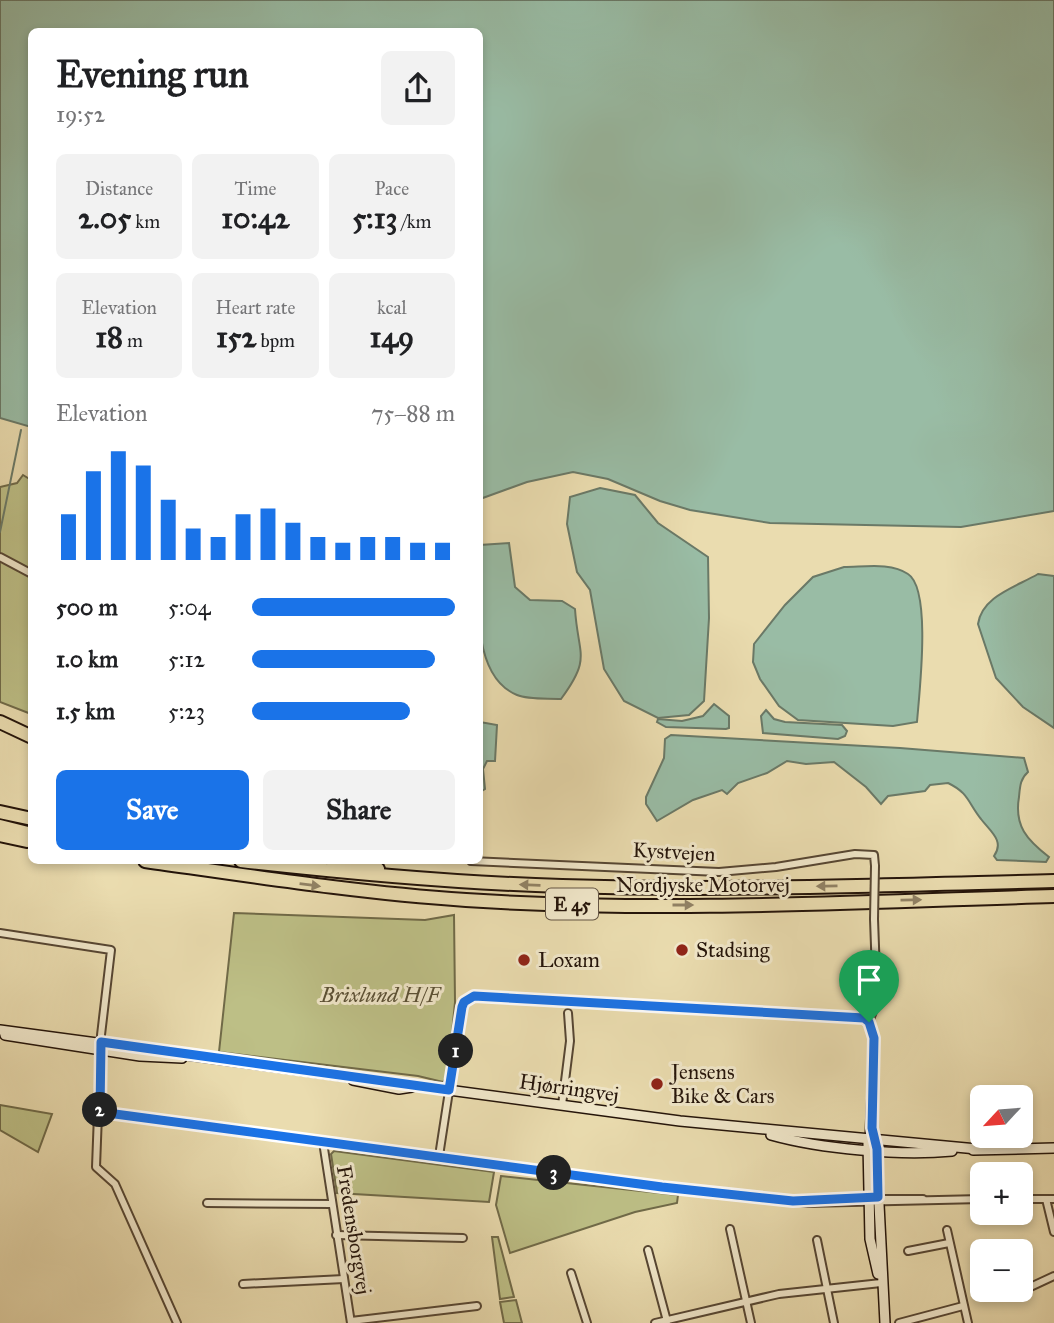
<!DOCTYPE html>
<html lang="en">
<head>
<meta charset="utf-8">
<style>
	body { margin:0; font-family:"IM FELL Great Primer",serif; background:#f2f2f2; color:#202124; height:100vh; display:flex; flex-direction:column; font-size:26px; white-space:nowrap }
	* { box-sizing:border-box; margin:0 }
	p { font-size:23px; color:#757577 }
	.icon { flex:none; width:38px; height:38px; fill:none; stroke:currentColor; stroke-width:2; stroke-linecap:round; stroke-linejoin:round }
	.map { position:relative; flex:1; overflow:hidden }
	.sheet { position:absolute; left:28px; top:28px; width:455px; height:836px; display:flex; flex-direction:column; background:#fff; border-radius:10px; box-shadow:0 4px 10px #0003 }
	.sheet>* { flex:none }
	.needle { width:46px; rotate:244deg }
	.tools { position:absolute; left:970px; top:1085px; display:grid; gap:14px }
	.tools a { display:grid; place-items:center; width:63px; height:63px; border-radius:10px; background:#fff; box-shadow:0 4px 10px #0003; font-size:35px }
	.pin { position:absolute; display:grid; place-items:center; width:60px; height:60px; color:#fff; margin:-72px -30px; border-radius:50% 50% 50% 0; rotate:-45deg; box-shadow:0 0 7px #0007 }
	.pin .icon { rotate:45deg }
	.km { position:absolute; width:35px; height:35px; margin:-18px; border-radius:50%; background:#222; color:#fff; font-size:19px; line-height:35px; text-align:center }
	.round { display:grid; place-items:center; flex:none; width:74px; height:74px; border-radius:10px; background:#f2f2f2 }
	.head { display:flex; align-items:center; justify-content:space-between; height:119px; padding:0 28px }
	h1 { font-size:38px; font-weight:800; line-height:52px }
	.stats { display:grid; grid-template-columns:repeat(3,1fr); gap:10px; height:119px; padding:7px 28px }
	.stats div { display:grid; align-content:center; border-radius:10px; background:#f2f2f2; text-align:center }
	.stats b { font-size:30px; font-weight:800 }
	.stats small { font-size:19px; font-weight:400 }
	.stats p { font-size:19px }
	.chart { height:196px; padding:14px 28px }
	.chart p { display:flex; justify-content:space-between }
	.chart svg { width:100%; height:126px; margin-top:7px; stroke:#1a73e8; stroke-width:6 }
	.cta { display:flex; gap:14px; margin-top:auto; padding:14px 28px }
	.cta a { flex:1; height:80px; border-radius:10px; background:#1a73e8; color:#fff; font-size:28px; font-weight:800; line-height:80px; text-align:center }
	.cta a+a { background:#f2f2f2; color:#202124 }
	ul { padding:0 28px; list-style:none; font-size:23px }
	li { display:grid; grid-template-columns:112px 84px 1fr; align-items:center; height:52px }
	li i { height:18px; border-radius:9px; background:#1a73e8 }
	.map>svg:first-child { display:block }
	.green { fill:#bdbf86; stroke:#706a48; stroke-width:2 }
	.water { fill:#99bca5; stroke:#6a7967; stroke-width:2 }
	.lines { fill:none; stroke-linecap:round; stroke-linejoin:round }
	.stream { stroke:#6a7967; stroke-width:2 }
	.street-casing { stroke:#564633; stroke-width:10 }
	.secondary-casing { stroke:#24140a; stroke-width:12 }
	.highway-casing { stroke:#24140a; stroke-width:16 }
	.street { stroke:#f1e8cb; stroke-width:6 }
	.secondary { stroke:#f1e8cb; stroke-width:9 }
	.highway { stroke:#eadcaf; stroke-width:12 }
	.street-bridge-casing { stroke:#564633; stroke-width:10; stroke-linecap:butt }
	.street-bridge { stroke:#f1e8cb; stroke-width:6 }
	.oneway { fill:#918265 }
	.route-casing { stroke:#fff; stroke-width:14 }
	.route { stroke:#1a73e8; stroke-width:9 }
	.poi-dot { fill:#8f2418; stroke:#f1e8cb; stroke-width:2.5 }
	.labels { text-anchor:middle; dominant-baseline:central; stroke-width:6; stroke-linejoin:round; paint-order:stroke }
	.shield { fill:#f1e8cb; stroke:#625444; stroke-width:2 }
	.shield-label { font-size:19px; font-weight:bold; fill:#24140a }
	.street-label { font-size:21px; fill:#24140a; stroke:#f1e8cb }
	.poi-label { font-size:21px; fill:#24140a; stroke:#f1e8cb; text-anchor:start }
	.park-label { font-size:21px; font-style:italic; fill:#5a5035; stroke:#f1e8cb }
</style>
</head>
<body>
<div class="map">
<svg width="1054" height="1323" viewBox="0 0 1054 1323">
	<rect width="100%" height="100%" fill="#eadcaf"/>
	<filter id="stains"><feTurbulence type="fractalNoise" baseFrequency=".00286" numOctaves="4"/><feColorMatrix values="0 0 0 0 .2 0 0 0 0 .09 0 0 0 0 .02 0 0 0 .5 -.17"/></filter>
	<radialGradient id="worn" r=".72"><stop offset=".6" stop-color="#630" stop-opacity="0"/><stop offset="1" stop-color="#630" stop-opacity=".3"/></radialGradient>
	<!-- green -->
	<g class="green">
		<polygon points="23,475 31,480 31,714 0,702 0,487 17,483"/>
		<polygon points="234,913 425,920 454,915 455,1002 448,1075 443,1082 418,1076 219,1052"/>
		<polygon points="0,1105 52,1114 38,1152 0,1130"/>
		<polygon points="334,1151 494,1172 489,1202 337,1193 331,1154"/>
		<polygon points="501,1176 678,1195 677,1203 635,1212 510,1253 496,1205"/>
		<polygon points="492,1237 498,1237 514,1297 500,1299"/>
		<polygon points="516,1300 522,1323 504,1323 500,1302"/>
	</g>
	<!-- water -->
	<g class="water">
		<polygon points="0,0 1054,0 1054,511 961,527 770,523 690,510 660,501 608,479 573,472 527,482 480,499 480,32 32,32 31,427 0,418"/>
		<polygon points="600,488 635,495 658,523 708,557 709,618 704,701 689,715 658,718 624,701 604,669 590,590 577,572 567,524 570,497"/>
		<path d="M509,543L515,587L530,600L562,601L575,609C578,656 592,657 561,699C548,698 529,700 517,695C468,675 479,588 480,545Z"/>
		<path d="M844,567C864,567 891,562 908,574C932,589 919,695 917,722L893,726L798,720L779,706L760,679L753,662L754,644L785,605L813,577Z"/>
		<path d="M1038,574L1054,576V728L1023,707L996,678L978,624C982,596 1016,587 1038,574Z"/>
		<polygon points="714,704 729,716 729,728 726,729 666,727 657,722 658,719 682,721 703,716"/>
		<polygon points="766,710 774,719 785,722 842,725 847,731 845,736 838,739 763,733 761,716"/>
		<polygon points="480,722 497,725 495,761 487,761 483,769 485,789 480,792"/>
		<path d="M671,735L900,748L1024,758L1028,772C1020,779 1020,787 1019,797C1014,826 1027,840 1049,857L1046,862L997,860L994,856C1005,841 990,831 981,819C968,803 969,793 948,783L930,785L925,791L888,796L881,804L866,787L834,762L806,764L787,761L767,773L738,783L727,794L722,790L693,800L657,821L646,804V797L664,758L665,739Z"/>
	</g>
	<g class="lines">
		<!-- stream -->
		<polyline class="stream" points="0,532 21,430"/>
		<defs>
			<g id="street">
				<polyline points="0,557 32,574"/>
				<polyline points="471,861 719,872 776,867 855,854 874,855 875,866"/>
				<polyline points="0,933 111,950 101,1035 96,1167 115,1184 177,1323"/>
				<polyline points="562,1105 570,1041 568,1013"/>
				<polyline points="100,1112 513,1168 808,1203 982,1199"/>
				<polyline points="869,1139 874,1038 869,1022 877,1001 874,919"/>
				<polyline points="323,1142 351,1323"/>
				<polyline points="439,1156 462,1007 464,1002 474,996 858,1017 869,1022"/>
				<polyline points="832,1199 923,1199"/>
				<polyline points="1020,1199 1054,1199"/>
				<polyline points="1046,1199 1054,1232"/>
				<polyline points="207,1203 332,1204"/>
				<polyline points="730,1229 751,1323"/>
				<polyline points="947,1230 968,1323"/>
				<polyline points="336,1235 463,1238"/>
				<polyline points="817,1240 834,1323"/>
				<polyline points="648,1250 667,1321"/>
				<polyline points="908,1251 949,1243"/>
				<polyline points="571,1273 587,1323"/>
				<polyline points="243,1284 344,1279"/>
				<polyline points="1011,1296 1054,1276"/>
				<polyline points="351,1321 477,1306"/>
				<polyline points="655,1323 779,1294 881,1283"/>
				<polyline points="899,1323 963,1306"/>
			</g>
			<g id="secondary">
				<polyline points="0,1030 680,1121 977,1149"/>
				<polyline points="5,1035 140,1056 182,1058"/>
				<polyline points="353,1080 399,1089 412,1087"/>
				<path d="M771,1135C821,1149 900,1156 952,1151"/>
				<polyline points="868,1143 870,1239 878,1274"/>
				<polyline points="876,1145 885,1323"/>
				<polyline points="973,1150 1054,1148"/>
			</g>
			<g id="highway">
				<polyline points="0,722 32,737"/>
				<polyline points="0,812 32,819"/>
				<polyline points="0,826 32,834"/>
				<polyline points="0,835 27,841"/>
				<path d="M145,861C252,876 359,893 466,900C661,913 859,902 1054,896"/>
				<path d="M241,861C348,873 455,883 562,886C726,891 890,885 1054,881"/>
				<polyline points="332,861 378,869"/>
			</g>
		</defs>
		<!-- street casing -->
		<use href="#street" class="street-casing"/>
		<!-- secondary casing -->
		<use href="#secondary" class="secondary-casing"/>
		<!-- highway casing -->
		<use href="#highway" class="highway-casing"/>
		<!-- street -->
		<use href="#street" class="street"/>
		<!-- secondary -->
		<use href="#secondary" class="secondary"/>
		<!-- highway -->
		<use href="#highway" class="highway"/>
		<defs>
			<polyline id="street-bridge" points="874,919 875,866"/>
		</defs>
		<!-- street-bridge casing -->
		<use href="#street-bridge" class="street-bridge-casing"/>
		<!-- street-bridge -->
		<use href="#street-bridge" class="street-bridge"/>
	</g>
	<!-- one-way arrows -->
	<defs><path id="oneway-solid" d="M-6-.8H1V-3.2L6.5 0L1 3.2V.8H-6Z" transform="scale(1.75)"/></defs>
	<g class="oneway">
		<use href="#oneway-solid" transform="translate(310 885) rotate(7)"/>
		<use href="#oneway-solid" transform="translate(530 885) rotate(-178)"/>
		<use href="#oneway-solid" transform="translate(827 886) rotate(179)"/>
		<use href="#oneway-solid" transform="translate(911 900) rotate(-1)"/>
		<use href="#oneway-solid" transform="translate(683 905)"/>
	</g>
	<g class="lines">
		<defs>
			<polygon id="route" points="474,996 864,1018 869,1022 874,1038 872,1128 877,1149 878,1197 793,1201 662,1187 100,1112 101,1042 449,1090 462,1007 464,1002"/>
		</defs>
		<!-- route casing -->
		<use href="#route" class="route-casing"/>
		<!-- route -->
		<use href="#route" class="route"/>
	</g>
	<!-- markers -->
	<g class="poi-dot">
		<circle cx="682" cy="950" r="7"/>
		<circle cx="524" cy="960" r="7"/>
		<circle cx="657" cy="1084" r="7"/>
	</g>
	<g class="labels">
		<!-- shield labels -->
		<rect class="shield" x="546" y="888.5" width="52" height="31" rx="5"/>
		<g class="shield-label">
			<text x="572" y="904">E 45</text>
		</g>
		<!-- street labels -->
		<g class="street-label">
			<text transform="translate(674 852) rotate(3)">Kystvejen</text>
			<text x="703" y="885">Nordjyske Motorvej</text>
			<text transform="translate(569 1088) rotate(8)">Hjørringvej</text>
			<text transform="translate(354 1230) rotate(81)">Fredensborgvej</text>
		</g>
		<!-- poi labels -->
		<g class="poi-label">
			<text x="696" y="950">Stadsing</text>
			<text x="538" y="960">Loxam</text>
			<text x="671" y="1072">Jensens<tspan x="671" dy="24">Bike &amp; Cars</tspan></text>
		</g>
		<!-- park labels -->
		<g class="park-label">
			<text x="380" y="995">Brixlund H/F</text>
		</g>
	</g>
	<rect width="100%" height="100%" filter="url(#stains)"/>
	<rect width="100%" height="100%" fill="url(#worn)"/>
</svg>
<div class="tools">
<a><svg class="needle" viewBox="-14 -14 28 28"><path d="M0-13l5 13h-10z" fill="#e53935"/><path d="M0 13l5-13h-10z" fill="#757577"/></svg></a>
<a>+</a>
<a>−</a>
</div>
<div class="pin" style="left:869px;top:1022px;background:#1e9e55"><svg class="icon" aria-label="arrive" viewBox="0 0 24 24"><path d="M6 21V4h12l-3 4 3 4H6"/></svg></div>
<b class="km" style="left:456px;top:1051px">1</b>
<b class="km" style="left:100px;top:1110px">2</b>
<b class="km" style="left:554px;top:1173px">3</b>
<section class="sheet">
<div class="head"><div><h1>Evening run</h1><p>19:52</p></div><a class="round"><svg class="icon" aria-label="share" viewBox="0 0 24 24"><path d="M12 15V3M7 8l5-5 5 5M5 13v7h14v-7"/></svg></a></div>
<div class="stats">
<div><p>Distance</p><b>2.05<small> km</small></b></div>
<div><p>Time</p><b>10:42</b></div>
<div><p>Pace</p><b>5:13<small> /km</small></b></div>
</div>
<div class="stats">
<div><p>Elevation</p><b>18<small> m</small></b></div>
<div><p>Heart rate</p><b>152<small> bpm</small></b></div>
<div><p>kcal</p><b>149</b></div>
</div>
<div class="chart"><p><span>Elevation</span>75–88 m</p>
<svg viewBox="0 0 160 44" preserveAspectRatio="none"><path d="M5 44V28M15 44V13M25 44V6M35 44V11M45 44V23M55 44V33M65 44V36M75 44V28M85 44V26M95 44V31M105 44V36M115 44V38M125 44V36M135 44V36M145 44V38M155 44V38"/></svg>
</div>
<ul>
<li><b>500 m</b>5:04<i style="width:100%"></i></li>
<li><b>1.0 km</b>5:12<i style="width:90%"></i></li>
<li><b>1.5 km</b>5:23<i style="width:78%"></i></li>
</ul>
<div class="cta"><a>Save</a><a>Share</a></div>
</section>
</div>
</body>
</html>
